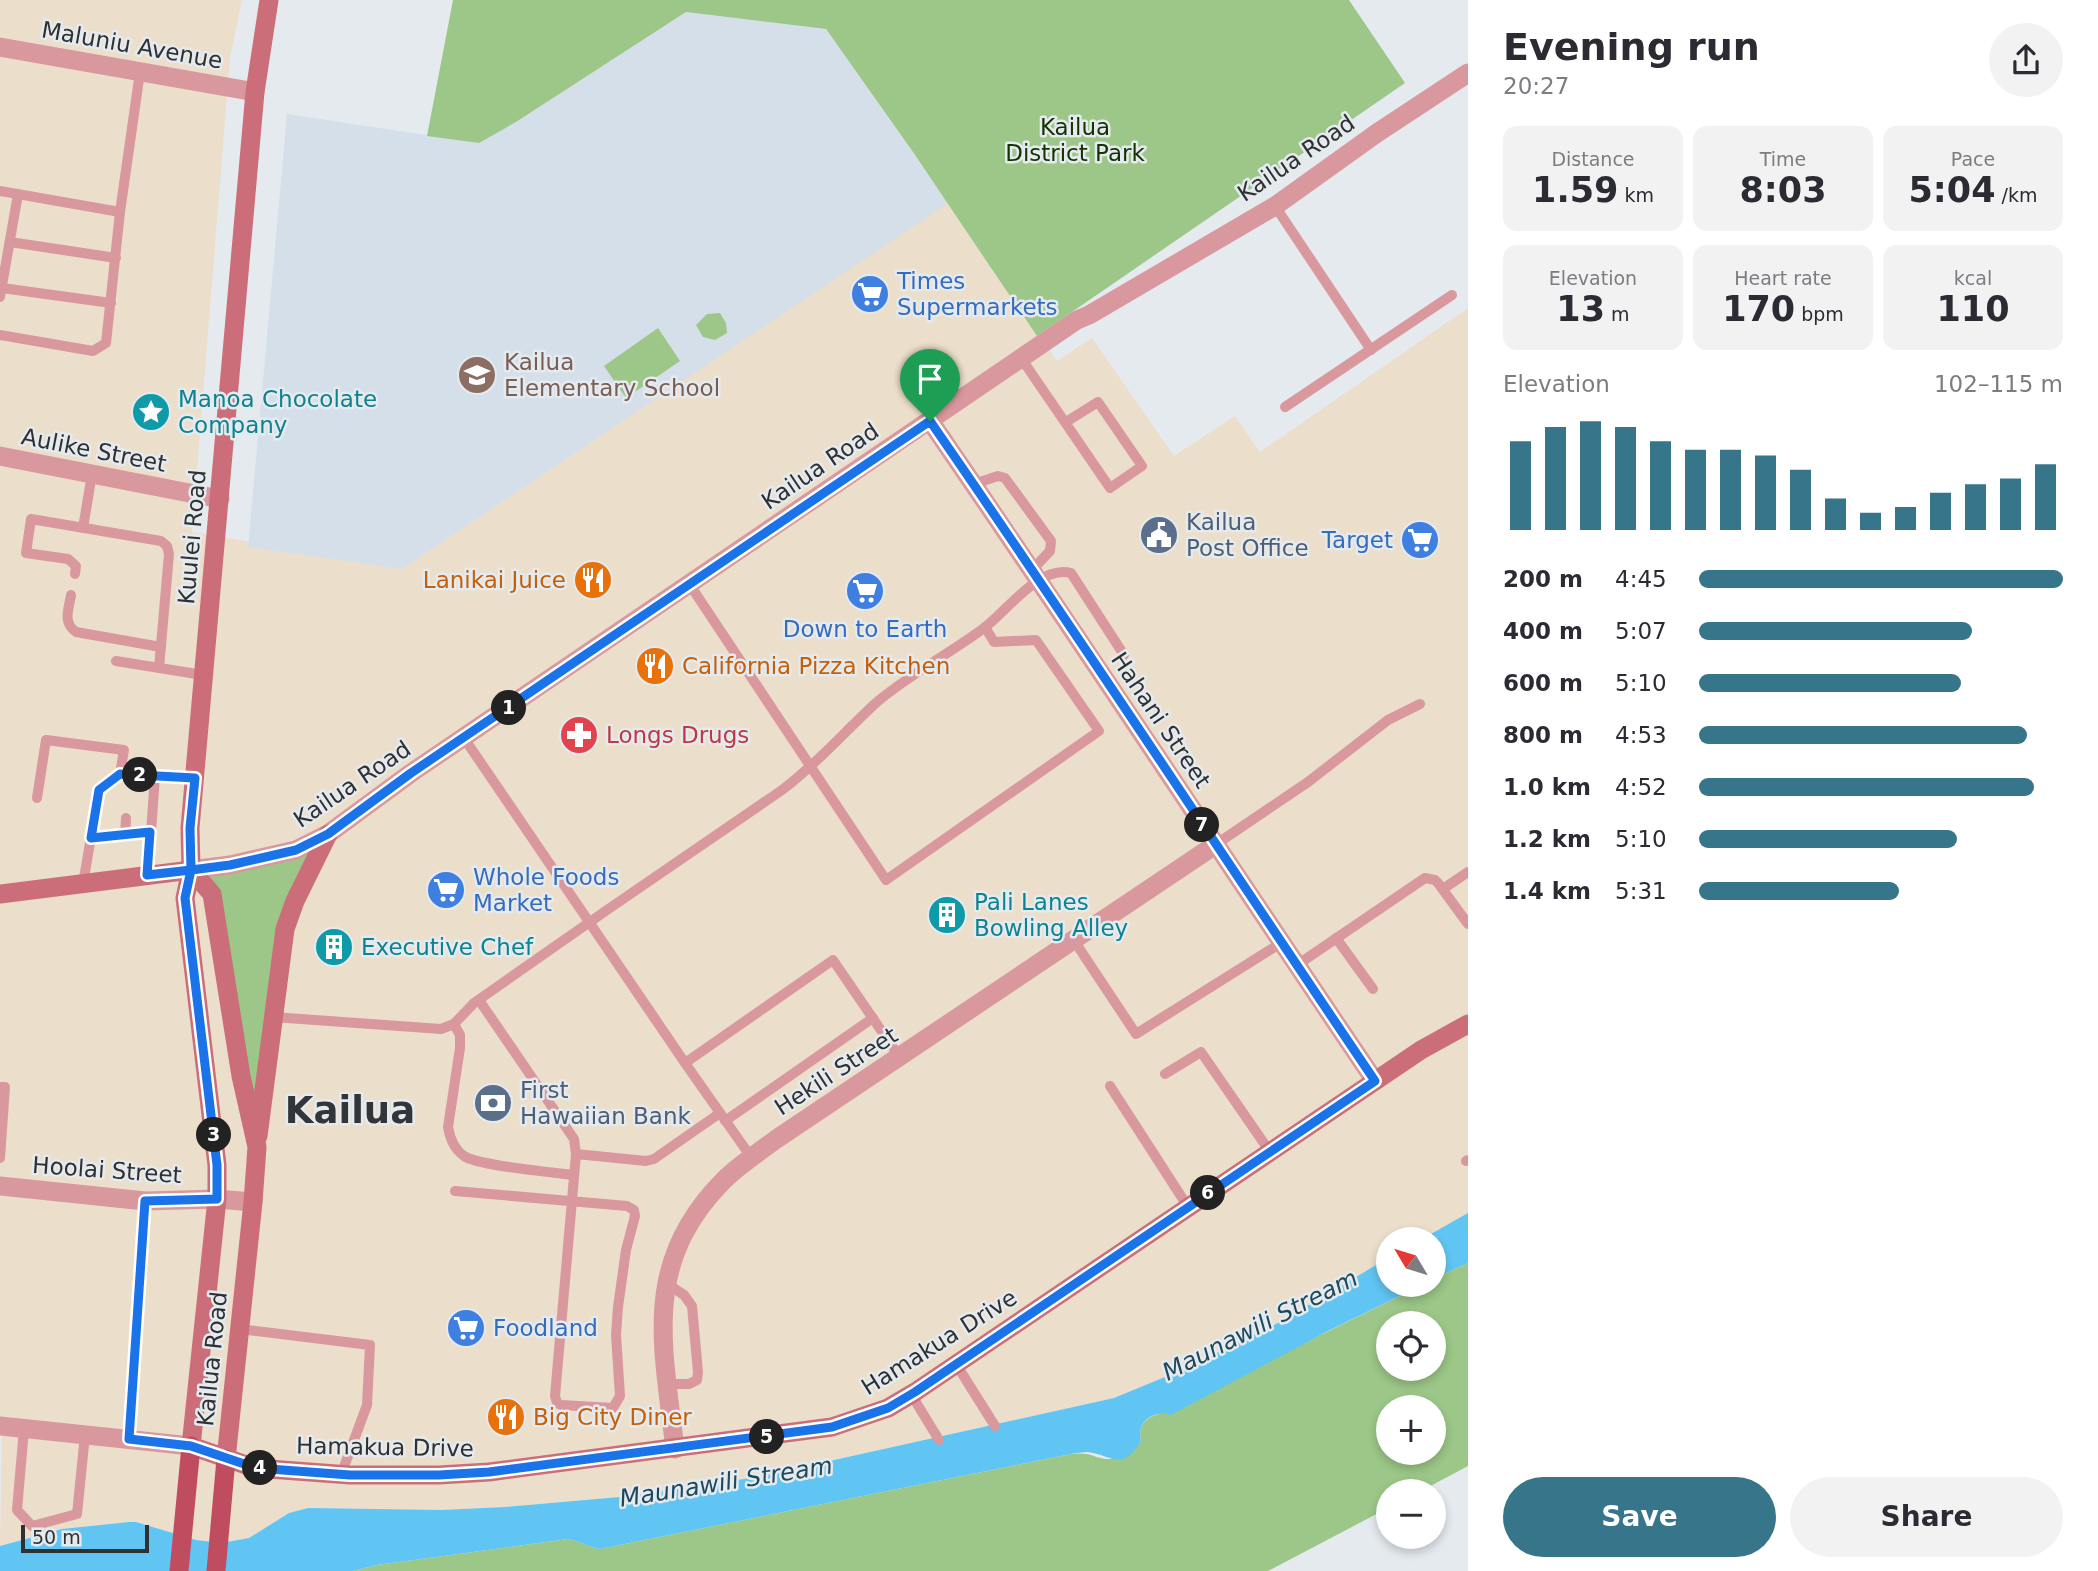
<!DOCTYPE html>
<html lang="en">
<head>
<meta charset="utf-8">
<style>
	body { margin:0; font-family:"DejaVu Sans",sans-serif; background:#f2f2f3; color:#2b2b33; height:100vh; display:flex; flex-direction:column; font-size:26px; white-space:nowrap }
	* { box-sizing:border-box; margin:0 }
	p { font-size:23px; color:#7c7c81 }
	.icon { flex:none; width:38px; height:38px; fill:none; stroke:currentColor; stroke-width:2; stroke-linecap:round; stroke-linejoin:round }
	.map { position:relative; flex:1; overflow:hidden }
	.sheet { display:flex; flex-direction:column; background:#fff; width:630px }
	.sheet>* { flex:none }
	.needle { width:46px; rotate:308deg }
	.tools { position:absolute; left:1376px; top:1227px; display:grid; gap:14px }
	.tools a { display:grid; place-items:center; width:70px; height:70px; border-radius:50%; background:#fff; box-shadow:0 4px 10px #0003; font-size:35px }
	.scale { position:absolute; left:21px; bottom:18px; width:128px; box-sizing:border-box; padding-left:7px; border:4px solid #2e3031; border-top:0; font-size:19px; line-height:24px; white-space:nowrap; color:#2e3031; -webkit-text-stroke:5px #e5eaef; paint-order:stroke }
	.pin { position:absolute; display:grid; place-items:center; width:60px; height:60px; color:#fff; margin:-72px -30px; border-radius:50% 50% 50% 0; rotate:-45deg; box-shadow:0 0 7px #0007 }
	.pin .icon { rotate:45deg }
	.km { position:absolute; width:35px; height:35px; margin:-18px; border-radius:50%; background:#222; color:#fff; font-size:19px; line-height:35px; text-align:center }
	.round { display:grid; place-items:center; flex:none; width:74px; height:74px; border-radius:37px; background:#f2f2f3 }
	.overview { display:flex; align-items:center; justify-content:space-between; height:119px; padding:0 35px }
	h1 { font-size:38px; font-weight:600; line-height:52px }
	.metrics { display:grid; grid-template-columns:repeat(3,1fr); gap:10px; height:119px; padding:7px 35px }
	.metrics div { display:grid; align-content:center; border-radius:14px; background:#f2f2f3; text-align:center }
	.metrics b { font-size:35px; font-weight:600 }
	.metrics small { font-size:19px; font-weight:400 }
	.metrics p { font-size:19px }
	.chart { height:196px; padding:14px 35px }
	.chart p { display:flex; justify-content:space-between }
	.chart svg { width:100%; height:126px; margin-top:7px; stroke:#37758b; stroke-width:6 }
	.cta { display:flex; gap:14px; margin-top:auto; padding:14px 35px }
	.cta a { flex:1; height:80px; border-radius:42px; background:#37758b; color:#fff; font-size:28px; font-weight:600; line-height:80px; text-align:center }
	.cta a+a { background:#f2f2f3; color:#2b2b33 }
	ul { padding:0 35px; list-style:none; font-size:23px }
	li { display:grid; grid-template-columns:112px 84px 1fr; align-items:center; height:52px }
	li i { height:18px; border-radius:9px; background:#37758b }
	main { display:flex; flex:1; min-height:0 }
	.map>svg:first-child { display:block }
	.commercial { fill:#ebdeca }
	.built { fill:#d5dfea }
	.green { fill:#9cc788; fill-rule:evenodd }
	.water { fill:#61c5f3 }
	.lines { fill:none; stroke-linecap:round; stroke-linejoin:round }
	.service { stroke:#d9989e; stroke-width:10 }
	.minor { stroke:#d9989e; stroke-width:19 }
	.tertiary { stroke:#d9989e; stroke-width:19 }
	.secondary { stroke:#cc6e79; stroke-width:19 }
	.primary { stroke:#c04d5f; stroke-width:19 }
	.route-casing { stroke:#fff; stroke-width:14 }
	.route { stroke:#1a73e8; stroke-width:9 }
	.labels { text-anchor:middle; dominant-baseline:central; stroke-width:5; stroke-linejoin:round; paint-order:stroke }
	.street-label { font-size:23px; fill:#2e3031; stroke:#e5eaef }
	.park-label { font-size:23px; fill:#143300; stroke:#e5eaef }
	.shop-label { font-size:23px; fill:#366cbe; stroke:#e5eaef; text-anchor:start }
	.education-label { font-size:23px; fill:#785e54; stroke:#e5eaef; text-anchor:start }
	.culture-label { font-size:23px; fill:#0d838f; stroke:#e5eaef; text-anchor:start }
	.service-label { font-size:23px; fill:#4e5e75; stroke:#e5eaef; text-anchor:start }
	.food-label { font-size:23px; fill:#c56008; stroke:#e5eaef; text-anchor:start }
	.health-label { font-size:23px; fill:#be3a42; stroke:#e5eaef; text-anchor:start }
	.water-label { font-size:24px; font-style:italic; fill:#1e485c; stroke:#e5eaef }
	.town-label { font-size:37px; font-weight:bold; fill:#32363a; stroke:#e5eaef }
</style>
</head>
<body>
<main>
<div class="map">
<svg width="1468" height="1571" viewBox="0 0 1468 1571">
	<rect width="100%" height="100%" fill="#e5eaef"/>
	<!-- commercial -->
	<polygon class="commercial" points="0,0 242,0 230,58 192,532 399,567 944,195 1057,361 1092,338 1174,456 1235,416 1260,452 1468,308 1468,1213 1422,1239 1388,1239 1388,1258 1324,1297 1278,1323 1177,1372 1114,1398 757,1477 631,1496 505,1507 441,1510 308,1508 289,1513 249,1538 221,1543 196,1540 136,1522 129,1522 95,1525 30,1537 0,1546 2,1417 0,1417"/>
	<!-- built -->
	<polygon class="built" points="686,12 826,29 948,203 402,569 248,547 287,114 479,143 516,122"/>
	<!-- green -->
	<g class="green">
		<polygon points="453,0 1349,0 1405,83 1037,336 915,155 826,29 686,12 516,122 479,143 427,136"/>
		<polygon points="720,313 726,323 727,333 715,340 703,337 696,325 707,314"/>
		<polygon points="658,328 680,361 626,398 604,366"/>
		<polygon points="328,834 295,901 257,1147 213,897 191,870"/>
		<path d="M1468,1263V1466L1421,1491H1388V1508L1268,1571H352L377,1565L568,1539C580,1541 588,1547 600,1549L1071,1454C1090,1452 1090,1456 1105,1459C1116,1460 1136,1450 1141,1441C1137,1424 1148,1416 1163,1413L1422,1285L1433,1284V1279ZM1388,1323H1433V1368H1388ZM1388,1407H1433V1452H1388Z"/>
	</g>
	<!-- water -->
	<g class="water">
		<polygon points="1468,1213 1468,1263 1433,1279 1433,1239 1422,1239"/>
		<path d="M1388,1258V1284L1422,1285L1328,1331L1171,1415C1153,1410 1136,1422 1141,1441C1122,1472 1114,1456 1088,1452C1082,1452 1076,1453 1071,1454L600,1549C588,1547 580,1541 568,1539L377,1565L352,1571H0V1546L62,1529L129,1522H136L196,1540L221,1543L249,1538L289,1513L308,1508L441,1510L505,1507L631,1496L757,1477L1114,1398L1177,1372L1278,1323Z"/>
	</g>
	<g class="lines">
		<!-- service -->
		<g class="service">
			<polyline points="0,191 120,212 140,72"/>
			<polyline points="1275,206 1371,350"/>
			<polyline points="10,242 116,258"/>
			<polyline points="2,288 111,303"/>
			<polyline points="0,297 18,194"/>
			<polyline points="0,335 93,351 106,343 120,212"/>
			<polyline points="1021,358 1110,488 1142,466 1098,402 1066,422"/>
			<polyline points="1285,407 1452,295"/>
			<polyline points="974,484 998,476 1005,478 1051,541 1050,551 1033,569"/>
			<polyline points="83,528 92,474"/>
			<polyline points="75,574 76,566 68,559 26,553 31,519 161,541 167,546 169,554 159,668"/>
			<polyline points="690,585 886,880 1099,731 1036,640 994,642 985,627"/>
			<path d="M71,595C69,609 62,622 76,632L161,647"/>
			<polyline points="116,661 203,675"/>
			<polyline points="464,738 685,1063 751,1157"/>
			<polyline points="37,798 46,740 124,750 120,774"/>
			<polyline points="151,832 155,776"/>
			<polyline points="125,835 126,818"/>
			<polyline points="91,837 151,832 147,875"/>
			<polyline points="1215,845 1308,782 1388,720 1420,704"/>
			<polyline points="83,884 99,790 120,774 195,778"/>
			<polyline points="1443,889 1468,872"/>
			<polyline points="1336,938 1373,989"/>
			<polyline points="1073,939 1136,1034 1281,943"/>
			<polyline points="1297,965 1425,878 1435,880 1438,883 1468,924"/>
			<polyline points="479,1000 574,1139 576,1154"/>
			<path d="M273,1017L441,1029L454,1024L474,1003L607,910L782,790C817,764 845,731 877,702C910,674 949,654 984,628C1007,611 1039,565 1071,573L1124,655"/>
			<path d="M454,1024L460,1035V1048L448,1127C450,1139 454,1149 464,1156C479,1166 551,1172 574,1175"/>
			<polyline points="685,1063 833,960 900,1058"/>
			<polyline points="1165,1074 1201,1052 1270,1152"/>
			<polyline points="1110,1086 1188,1207"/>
			<polyline points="0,1087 5,1087 0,1158"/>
			<polyline points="725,1121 873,1018"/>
			<polyline points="1466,1161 1468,1160"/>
			<polyline points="455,1191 627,1206 634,1210 635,1216 626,1250 618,1307 616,1335 620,1396 613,1408 561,1405 557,1403 555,1396 576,1154 646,1161 654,1159 720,1113"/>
			<polyline points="666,1283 684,1295 692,1306 698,1372 697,1380 689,1384 667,1384"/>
			<polyline points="239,1329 370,1345 367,1405 341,1475"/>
			<polyline points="956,1364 995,1426"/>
			<polyline points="911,1394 939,1440"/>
			<polyline points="24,1429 17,1510 32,1526 77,1514 85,1435"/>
			<polyline points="129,1439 145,1201"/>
		</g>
		<!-- minor -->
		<g class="minor">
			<polyline points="0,47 255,92"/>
			<polyline points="0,456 220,499"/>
			<polyline points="0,1186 145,1201 217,1199 253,1202"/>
			<polyline points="0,1426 191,1446"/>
			<path d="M675,1449C663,1345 641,1263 724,1180C739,1165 758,1153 775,1140L1215,845"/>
		</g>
		<!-- tertiary -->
		<g class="tertiary">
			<path d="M930,421C1080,639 1226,861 1375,1081"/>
			<polyline points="191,870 230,865 296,850 328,834 411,773 1077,320 1089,315 1275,206 1377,133 1468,73"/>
		</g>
		<!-- secondary -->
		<g class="secondary">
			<polyline points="269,0 255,92 190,828 191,870 185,898 217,1165 217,1199 191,1446 255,1468 350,1475 439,1475 489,1472 832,1427 888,1408 915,1392 1421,1050 1468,1024"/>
			<polyline points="191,870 212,894 241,1076 257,1147 253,1202 226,1459"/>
			<polyline points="0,894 191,870"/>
			<polyline points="258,1136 285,929 295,901 328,834"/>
		</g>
		<!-- primary -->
		<g class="primary">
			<polyline points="179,1571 191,1446"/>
			<polyline points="216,1571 226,1459"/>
		</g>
	</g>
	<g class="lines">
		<defs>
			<path id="route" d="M930,421L411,773L328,834L296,850L230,865L191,870L190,828L195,778L120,774L99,790L91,838L150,832L147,875L191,870L185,898L217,1165V1199L145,1201L129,1439L191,1446L256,1468L350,1475H439L489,1472L832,1427L888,1408L915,1392L1375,1081C1226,861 1081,639 930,421"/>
		</defs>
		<!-- route casing -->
		<use href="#route" class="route-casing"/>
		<!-- route -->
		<use href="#route" class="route"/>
	</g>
	<!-- icons -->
	<defs>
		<symbol id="supermarket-disc" viewBox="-11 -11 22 22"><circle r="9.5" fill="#3f7fe0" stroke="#e5eaef"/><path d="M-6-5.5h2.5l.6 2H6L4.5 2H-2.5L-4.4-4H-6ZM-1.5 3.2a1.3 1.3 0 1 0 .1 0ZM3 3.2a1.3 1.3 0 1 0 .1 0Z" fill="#fff"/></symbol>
		<symbol id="school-disc" viewBox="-11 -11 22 22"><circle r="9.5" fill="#8d6e63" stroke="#e5eaef"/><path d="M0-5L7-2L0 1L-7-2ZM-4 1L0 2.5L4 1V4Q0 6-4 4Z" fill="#fff"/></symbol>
		<symbol id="sight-disc" viewBox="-11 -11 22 22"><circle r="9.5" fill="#0f9aa8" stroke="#e5eaef"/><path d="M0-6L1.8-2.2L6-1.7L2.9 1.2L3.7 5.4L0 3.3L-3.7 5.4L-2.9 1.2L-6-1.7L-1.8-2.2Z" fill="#fff"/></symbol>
		<symbol id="civic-disc" viewBox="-11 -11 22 22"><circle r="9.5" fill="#5c6f8a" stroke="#e5eaef"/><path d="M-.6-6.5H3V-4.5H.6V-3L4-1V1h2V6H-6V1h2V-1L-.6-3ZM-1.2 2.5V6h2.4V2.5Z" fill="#fff"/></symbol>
		<symbol id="restaurant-disc" viewBox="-11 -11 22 22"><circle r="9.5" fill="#e8710a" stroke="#e5eaef"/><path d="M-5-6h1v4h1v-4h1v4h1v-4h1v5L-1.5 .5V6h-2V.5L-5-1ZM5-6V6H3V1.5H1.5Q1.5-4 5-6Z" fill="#fff"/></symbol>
		<symbol id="pharmacy-disc" viewBox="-11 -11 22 22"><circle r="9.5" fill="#e0444e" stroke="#e5eaef"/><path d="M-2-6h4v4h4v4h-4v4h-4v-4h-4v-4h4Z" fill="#fff"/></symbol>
		<symbol id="building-disc" viewBox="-11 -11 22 22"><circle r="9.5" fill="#0f9aa8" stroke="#e5eaef"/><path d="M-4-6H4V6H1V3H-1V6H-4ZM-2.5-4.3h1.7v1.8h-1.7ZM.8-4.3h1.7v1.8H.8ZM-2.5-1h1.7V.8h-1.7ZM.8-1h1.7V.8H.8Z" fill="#fff"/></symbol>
		<symbol id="bank-disc" viewBox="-11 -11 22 22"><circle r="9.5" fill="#5c6f8a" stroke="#e5eaef"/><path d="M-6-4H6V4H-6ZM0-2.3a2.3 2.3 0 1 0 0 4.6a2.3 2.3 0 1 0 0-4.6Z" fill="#fff"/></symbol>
	</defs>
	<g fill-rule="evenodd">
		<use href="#supermarket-disc" x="848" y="272" width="44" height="44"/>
		<use href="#school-disc" x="455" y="353" width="44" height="44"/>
		<use href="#sight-disc" x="129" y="390" width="44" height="44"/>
		<use href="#civic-disc" x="1137" y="513" width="44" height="44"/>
		<use href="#supermarket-disc" x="1398" y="518" width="44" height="44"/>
		<use href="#restaurant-disc" x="571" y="558" width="44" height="44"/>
		<use href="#supermarket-disc" x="843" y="569" width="44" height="44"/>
		<use href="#restaurant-disc" x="633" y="644" width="44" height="44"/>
		<use href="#pharmacy-disc" x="557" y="713" width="44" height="44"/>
		<use href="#supermarket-disc" x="424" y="868" width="44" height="44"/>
		<use href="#building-disc" x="925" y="893" width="44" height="44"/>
		<use href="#building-disc" x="312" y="925" width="44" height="44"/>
		<use href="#bank-disc" x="471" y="1081" width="44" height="44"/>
		<use href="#supermarket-disc" x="444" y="1306" width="44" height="44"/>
		<use href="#restaurant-disc" x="484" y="1395" width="44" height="44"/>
	</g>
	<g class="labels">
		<!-- street labels -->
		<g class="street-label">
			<text transform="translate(132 45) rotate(10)">Maluniu Avenue</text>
			<text transform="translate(1296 158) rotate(-34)">Kailua Road</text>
			<text transform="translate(94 450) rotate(11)">Aulike Street</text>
			<text transform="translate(820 466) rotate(-34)">Kailua Road</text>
			<text transform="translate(192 537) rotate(-85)">Kuulei Road</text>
			<text transform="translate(1161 720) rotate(56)">Hahani Street</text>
			<text transform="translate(352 784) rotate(-34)">Kailua Road</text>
			<text transform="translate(836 1071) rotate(-33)">Hekili Street</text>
			<text transform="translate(107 1170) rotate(4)">Hoolai Street</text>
			<text transform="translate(939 1342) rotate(-32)">Hamakua Drive</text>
			<text transform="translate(212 1359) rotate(-84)">Kailua Road</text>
			<text transform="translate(385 1447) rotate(1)">Hamakua Drive</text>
		</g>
		<!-- park labels -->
		<g class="park-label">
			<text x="1075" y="127">Kailua<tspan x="1075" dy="26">District Park</tspan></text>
		</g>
		<!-- shop labels -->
		<g class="shop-label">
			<text x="897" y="281">Times<tspan x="897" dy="26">Supermarkets</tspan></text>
			<text x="1393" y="540" text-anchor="end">Target</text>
			<text x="865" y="629" text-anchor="middle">Down to Earth</text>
			<text x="473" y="877">Whole Foods<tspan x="473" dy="26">Market</tspan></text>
			<text x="493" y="1328">Foodland</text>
		</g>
		<!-- education labels -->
		<g class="education-label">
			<text x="504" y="362">Kailua<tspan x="504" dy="26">Elementary School</tspan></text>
		</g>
		<!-- culture labels -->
		<g class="culture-label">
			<text x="178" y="399">Manoa Chocolate<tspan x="178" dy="26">Company</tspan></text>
			<text x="974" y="902">Pali Lanes<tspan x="974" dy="26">Bowling Alley</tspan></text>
			<text x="361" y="947">Executive Chef</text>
		</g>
		<!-- service labels -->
		<g class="service-label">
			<text x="1186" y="522">Kailua<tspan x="1186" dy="26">Post Office</tspan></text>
			<text x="520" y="1090">First<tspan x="520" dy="26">Hawaiian Bank</tspan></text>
		</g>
		<!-- food labels -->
		<g class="food-label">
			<text x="566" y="580" text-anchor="end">Lanikai Juice</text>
			<text x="682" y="666">California Pizza Kitchen</text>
			<text x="533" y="1417">Big City Diner</text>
		</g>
		<!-- health labels -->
		<g class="health-label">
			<text x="606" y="735">Longs Drugs</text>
		</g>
		<!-- water labels -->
		<g class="water-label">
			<text transform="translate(1260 1325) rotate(-27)">Maunawili Stream</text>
			<text transform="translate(726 1482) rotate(-9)">Maunawili Stream</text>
		</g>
		<!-- town labels -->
		<g class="town-label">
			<text x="350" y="1110">Kailua</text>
		</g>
	</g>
</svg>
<div class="tools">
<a><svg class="needle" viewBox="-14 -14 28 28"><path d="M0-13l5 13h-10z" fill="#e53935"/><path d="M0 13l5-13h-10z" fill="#7c7c81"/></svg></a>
<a><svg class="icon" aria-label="locate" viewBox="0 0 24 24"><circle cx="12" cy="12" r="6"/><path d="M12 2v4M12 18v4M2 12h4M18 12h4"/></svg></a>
<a>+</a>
<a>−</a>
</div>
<div class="scale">50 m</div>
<div class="pin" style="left:930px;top:421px;background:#1e9e55"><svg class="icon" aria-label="arrive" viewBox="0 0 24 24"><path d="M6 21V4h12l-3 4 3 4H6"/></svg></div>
<b class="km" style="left:509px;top:708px">1</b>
<b class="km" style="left:140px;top:775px">2</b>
<b class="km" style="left:214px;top:1135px">3</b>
<b class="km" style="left:260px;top:1468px">4</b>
<b class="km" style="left:767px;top:1437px">5</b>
<b class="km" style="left:1208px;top:1193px">6</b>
<b class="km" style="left:1202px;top:825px">7</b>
</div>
<section class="sheet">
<div class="overview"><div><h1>Evening run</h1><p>20:27</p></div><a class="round"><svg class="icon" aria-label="share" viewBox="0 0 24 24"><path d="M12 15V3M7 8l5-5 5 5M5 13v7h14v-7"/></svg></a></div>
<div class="metrics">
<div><p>Distance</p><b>1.59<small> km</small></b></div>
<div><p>Time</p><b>8:03</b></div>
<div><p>Pace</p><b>5:04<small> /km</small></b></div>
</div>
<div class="metrics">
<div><p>Elevation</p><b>13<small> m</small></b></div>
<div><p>Heart rate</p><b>170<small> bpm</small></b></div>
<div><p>kcal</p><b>110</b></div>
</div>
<div class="chart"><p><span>Elevation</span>102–115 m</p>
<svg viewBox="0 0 160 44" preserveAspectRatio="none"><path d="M5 44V13M15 44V8M25 44V6M35 44V8M45 44V13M55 44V16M65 44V16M75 44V18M85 44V23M95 44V33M105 44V38M115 44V36M125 44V31M135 44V28M145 44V26M155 44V21"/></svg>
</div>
<ul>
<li><b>200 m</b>4:45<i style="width:100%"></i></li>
<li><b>400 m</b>5:07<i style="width:75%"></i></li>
<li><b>600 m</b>5:10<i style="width:72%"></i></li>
<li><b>800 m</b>4:53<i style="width:90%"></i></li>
<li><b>1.0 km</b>4:52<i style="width:92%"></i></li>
<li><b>1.2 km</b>5:10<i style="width:71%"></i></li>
<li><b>1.4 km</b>5:31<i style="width:55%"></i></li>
</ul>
<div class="cta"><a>Save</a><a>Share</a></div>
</section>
</main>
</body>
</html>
